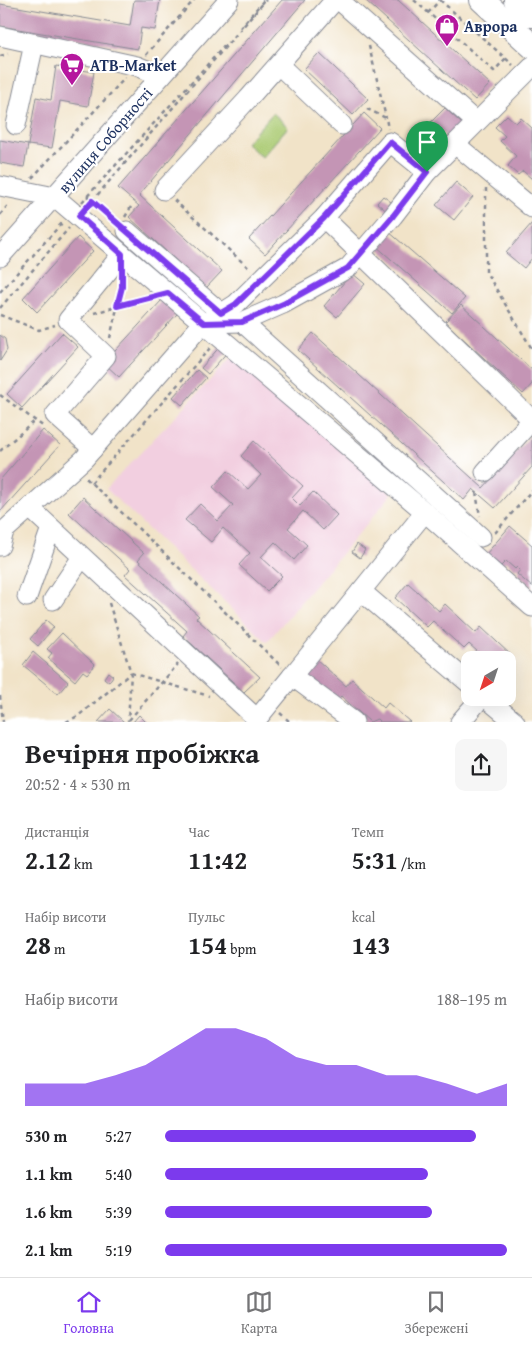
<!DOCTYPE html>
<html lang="uk">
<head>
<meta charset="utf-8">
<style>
	body { margin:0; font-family:"Gentium Book Plus",serif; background:#f6f6f6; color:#202124; height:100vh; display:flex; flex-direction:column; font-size:19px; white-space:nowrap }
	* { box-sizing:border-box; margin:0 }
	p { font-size:16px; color:#757577 }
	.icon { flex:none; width:28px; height:28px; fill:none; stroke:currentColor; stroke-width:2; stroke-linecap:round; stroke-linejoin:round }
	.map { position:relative; height:722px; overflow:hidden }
	.drawer { display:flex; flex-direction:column; background:#fff; flex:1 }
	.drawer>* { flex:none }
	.needle { width:32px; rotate:219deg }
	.fabs { position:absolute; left:461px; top:651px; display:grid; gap:10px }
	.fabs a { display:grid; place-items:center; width:55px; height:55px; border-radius:10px; background:#fff; box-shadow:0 5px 20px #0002; font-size:25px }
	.pin { position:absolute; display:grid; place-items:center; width:42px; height:42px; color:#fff; margin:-51px -21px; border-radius:50% 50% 50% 0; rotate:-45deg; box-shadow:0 0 5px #0007 }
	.pin .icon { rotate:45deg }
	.round { display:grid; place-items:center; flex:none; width:52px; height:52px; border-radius:10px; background:#f6f6f6 }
	.summary { display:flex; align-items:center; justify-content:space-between; height:85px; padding:0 25px }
	h1 { font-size:28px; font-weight:800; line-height:38px }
	.stats { display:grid; grid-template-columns:repeat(3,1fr); gap:8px; height:85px; padding:5px 25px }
	.stats div { display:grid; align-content:center }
	.stats b { font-size:25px; font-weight:800 }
	.stats small { font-size:14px; font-weight:400 }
	.stats p { font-size:14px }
	.chart { height:140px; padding:10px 25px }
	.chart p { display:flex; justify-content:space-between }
	.chart svg { width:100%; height:90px; margin-top:5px; fill:#7c3aed; opacity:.7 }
	ul { padding:0 25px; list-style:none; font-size:16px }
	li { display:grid; grid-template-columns:80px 60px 1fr; align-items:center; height:38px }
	li i { height:12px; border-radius:6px; background:#7c3aed }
	.tab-bar { display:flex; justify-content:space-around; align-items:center; height:70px; border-top:1px solid #e0e0e0; background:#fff; font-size:14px; color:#757577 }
	.tab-bar a { display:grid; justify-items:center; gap:2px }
	.tab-bar .current { color:#7c3aed }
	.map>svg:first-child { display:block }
	.built { fill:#f2cfe0 }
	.green { fill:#abcb73; stroke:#637d68 }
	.building { fill:#c495b5 }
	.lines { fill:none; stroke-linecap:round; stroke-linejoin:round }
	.minor-casing { stroke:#868993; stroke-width:21 }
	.major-casing { stroke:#868993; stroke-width:26 }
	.path { stroke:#868993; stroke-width:2.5; stroke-dasharray:4 4; stroke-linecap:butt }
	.minor { stroke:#fff; stroke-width:19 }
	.major { stroke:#fff; stroke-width:24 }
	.route-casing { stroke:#fff; stroke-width:10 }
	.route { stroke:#7c3aed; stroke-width:6 }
	.labels { text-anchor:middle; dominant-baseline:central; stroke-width:4; stroke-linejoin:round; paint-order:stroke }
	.poi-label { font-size:16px; font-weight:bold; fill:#1b2f5e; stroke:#fff; text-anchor:start }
	.street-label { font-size:16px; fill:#1b2f5e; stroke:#fff }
</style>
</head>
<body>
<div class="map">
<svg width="532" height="722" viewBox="0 0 532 722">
	<rect width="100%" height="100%" fill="#fff"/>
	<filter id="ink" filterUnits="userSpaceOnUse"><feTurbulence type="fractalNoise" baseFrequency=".02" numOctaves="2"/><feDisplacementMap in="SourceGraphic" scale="10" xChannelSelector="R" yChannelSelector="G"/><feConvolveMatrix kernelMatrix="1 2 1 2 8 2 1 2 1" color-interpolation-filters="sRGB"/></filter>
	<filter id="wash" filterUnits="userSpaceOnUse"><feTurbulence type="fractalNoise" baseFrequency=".0096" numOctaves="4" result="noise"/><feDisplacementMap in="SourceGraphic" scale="20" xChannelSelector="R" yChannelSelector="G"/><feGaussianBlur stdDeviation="1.12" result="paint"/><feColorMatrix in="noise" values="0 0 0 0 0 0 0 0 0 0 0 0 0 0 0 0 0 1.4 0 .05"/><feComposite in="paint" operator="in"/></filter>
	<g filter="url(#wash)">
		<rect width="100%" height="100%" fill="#f1e3c8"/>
		<!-- built -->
		<polygon class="built" points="233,356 392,494 267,642 106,489"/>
		<!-- green -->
		<polygon class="green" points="273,113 288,127 262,157 246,143"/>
		<g id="blocks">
			<!-- building -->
			<g class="building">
				<polygon points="134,0 160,0 155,30 141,28 138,49 0,26 0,4 130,26"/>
				<polygon points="282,0 305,0 139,195 222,271 206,288 129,217 139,206 118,188"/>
				<polygon points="365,0 398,0 490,84 475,100"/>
				<polygon points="319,53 368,99 353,115 304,69"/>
				<polygon points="56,66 94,72 88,106 60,101 52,148 28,145 36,97 51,100"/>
				<polygon points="445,108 462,124 448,138 431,122"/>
				<polygon points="364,113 380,128 265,254 249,239"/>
				<polygon points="507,115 516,123 521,118 532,128 532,179 523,171 518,175 508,166 516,156 500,141 505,136 495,127"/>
				<polygon points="0,140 28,145 24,167 0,163"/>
				<polygon points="456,182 473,197 454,220 436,205"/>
				<polygon points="383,196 395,205 389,213 377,203"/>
				<polygon points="532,223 532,258 524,268 506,253"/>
				<polygon points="388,231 465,298 452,313 375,245"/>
				<polygon points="78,237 93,251 37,312 23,298"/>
				<polygon points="352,273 365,284 337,317 324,306"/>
				<polygon points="162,300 177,314 119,377 104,363"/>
				<polygon points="461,305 532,370 532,384 523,394 445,322"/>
				<polygon points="62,333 78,347 22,408 7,394"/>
				<polygon points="313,333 483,488 532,434 532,467 495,508 473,489 464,500 298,350"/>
				<polygon points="0,335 5,339 7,350 0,361"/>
				<polygon points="223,343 230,349 208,374 201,368"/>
				<polygon points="197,370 206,378 182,405 173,397"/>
				<polygon points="43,430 60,445 0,512 0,480"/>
				<polygon points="254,441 303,486 292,498 300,506 313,492 337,515 323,530 303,511 288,528 307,545 294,560 275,542 261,557 282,576 267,591 239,565 250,553 223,528 211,542 185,520 200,504 218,521 233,505 213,487 228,471 248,489 261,475 241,456"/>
				<polygon points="83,497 144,553 138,560 199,616 196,618 260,677 244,692 183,636 187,631 125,575 130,569 69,513"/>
				<polygon points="510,526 532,545 532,587 517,574 520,570 517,567 515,569 506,561 501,566 486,554"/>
				<polygon points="357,544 365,550 360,558 352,552"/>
				<polygon points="408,583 439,611 445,604 476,633 481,627 513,657 508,663 508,660 487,660 469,644 464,649 433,621 427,627 395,598"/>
				<polygon points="46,620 54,627 38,646 30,639"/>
				<polygon points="62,633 95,665 87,674 83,671 75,681 48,658 52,653 47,649"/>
				<polygon points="33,652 68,682 58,694 23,665"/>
				<polygon points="315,658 346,686 352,679 384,708 388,703 410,722 380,722 377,719 370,722 341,696 335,702 302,673"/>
				<polygon points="108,672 113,676 109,682 104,678"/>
				<polygon points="110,709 124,722 98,722"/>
				<polygon points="139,715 146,722 133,722"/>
			</g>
		</g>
	</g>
	<g filter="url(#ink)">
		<use href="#blocks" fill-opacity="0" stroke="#868993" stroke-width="1"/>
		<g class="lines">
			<defs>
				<g id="minor">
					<polyline points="339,0 476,122"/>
					<polyline points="0,36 137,66 161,76"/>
					<polyline points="279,65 342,125"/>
					<polyline points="16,125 34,44"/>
					<polyline points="455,144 532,208"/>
					<polyline points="0,186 55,197 203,323 242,322 283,304 348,268 393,216 427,172 532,67"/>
					<polyline points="164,190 248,99 335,0"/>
					<polyline points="324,218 532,420"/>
					<polyline points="127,231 221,313"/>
					<polyline points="0,257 229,0"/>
					<polyline points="242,322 481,537"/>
					<polyline points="206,323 236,304 324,218 390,142 427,172"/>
					<polyline points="93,449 55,415 106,356 68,320 122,254"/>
					<polyline points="485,472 532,420"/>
					<polyline points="30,508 257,719 292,676"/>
					<polyline points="425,512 361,591 470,684"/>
					<polyline points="0,546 4,531 84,459 203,323 425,512 532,607"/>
					<polyline points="27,597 51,528"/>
					<polyline points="53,600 82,557"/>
					<polyline points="486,698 515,722"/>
					<polyline points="354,722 292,676 361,591"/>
					<polyline points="460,722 481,698"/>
				</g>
				<g id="major">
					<polyline points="482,0 532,46"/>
					<polyline points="516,0 532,15"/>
				</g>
			</defs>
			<!-- minor casing -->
			<use href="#minor" class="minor-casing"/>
			<!-- major casing -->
			<use href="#major" class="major-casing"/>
			<!-- path -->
			<g class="path">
				<polyline points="414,0 494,71 506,58"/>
				<polyline points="440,0 513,65"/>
				<polyline points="428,13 440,0"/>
				<polyline points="240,28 264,0"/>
				<polyline points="369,46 386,118"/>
				<polyline points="146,55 194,0"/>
				<polyline points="0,56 8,54"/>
				<polyline points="367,109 386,118 388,129"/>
				<polyline points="32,178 125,78"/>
				<polyline points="486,188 486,272 532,349"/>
				<polyline points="87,196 116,222"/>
				<polyline points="174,200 251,270"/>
				<polyline points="82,202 228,42"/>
				<polyline points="87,207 266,0"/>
				<polyline points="0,215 10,203"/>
				<polyline points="125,217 131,207"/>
				<polyline points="0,292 62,223"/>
				<polyline points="0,308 69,228"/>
				<polyline points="94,313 151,297"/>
				<polyline points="0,315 39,330 55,325"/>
				<polyline points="110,338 122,287 122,278"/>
				<polyline points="0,395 44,427"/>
				<polyline points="0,451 36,420"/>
				<polyline points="86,478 282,667"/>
				<polyline points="91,483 211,347"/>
				<polyline points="476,492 480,516"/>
				<polyline points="495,533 532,490"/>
				<polyline points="109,603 131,673 128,721"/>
				<polyline points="131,673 209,696"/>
				<polyline points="0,696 3,722"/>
				<polyline points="280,713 290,722"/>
				<polyline points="129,720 178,664"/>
				<polyline points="66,722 78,716 131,673"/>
			</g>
			<!-- minor -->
			<use href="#minor" class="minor"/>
			<!-- major -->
			<use href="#major" class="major"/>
		</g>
	</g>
	<g class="lines" filter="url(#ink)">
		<defs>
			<polygon id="route" points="390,142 427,172 393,216 348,268 283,304 242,322 204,323 168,293 117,306 122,287 122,254 79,216 92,201 221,313 236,304 324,218"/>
		</defs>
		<!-- route casing -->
		<use href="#route" class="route-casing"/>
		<!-- route -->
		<use href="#route" class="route"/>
	</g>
	<!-- icons -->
	<defs>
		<symbol id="shop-pin" viewBox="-11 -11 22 30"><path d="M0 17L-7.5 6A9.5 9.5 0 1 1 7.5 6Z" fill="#b5179e" stroke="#fff"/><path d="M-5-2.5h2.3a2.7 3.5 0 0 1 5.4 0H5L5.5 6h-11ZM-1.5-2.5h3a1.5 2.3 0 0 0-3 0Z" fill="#fff"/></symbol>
		<symbol id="supermarket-pin" viewBox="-11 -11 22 30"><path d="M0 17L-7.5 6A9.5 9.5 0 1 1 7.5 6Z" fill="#b5179e" stroke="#fff"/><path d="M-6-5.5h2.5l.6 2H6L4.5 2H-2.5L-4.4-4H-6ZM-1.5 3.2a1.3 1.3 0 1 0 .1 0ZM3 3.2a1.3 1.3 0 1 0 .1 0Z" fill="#fff"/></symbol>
	</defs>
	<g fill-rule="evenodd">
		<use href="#shop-pin" x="433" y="12" width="28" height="38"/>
		<use href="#supermarket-pin" x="58" y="51" width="28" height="38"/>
	</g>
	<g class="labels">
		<!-- poi labels -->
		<g class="poi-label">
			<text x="464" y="26">Аврора</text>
			<text x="90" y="65">ATB-Market</text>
		</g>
		<!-- street labels -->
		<g class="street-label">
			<text transform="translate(105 140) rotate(-49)">вулиця Соборності</text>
		</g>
	</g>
</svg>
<div class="fabs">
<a><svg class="needle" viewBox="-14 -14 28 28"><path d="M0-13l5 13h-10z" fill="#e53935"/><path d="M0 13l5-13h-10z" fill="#757577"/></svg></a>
</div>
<div class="pin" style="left:427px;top:172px;background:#1e9e55"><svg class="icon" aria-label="arrive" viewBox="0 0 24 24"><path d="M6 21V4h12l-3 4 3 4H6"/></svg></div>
</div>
<section class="drawer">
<div class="summary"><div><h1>Вечірня пробіжка</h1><p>20:52 · 4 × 530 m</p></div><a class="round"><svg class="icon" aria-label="share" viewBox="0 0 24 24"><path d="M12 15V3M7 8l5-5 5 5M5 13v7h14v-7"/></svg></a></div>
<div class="stats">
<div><p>Дистанція</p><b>2.12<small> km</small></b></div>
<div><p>Час</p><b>11:42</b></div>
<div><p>Темп</p><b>5:31<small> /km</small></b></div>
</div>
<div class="stats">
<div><p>Набір висоти</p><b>28<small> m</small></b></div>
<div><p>Пульс</p><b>154<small> bpm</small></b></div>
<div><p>kcal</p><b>143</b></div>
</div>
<div class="chart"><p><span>Набір висоти</span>188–195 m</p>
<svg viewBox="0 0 160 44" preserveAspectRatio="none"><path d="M0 44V33L10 33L20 33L30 29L40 24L50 15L60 6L70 6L80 11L90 20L100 24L110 24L120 29L130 29L140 33L150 38L160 33V44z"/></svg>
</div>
<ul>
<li><b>530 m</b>5:27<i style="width:91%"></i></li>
<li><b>1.1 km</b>5:40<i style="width:77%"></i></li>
<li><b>1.6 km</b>5:39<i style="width:78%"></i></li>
<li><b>2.1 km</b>5:19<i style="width:100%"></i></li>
</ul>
</section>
<nav class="tab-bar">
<a class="current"><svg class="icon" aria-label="home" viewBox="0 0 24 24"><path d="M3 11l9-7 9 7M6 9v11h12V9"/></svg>Головна</a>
<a><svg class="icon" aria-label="map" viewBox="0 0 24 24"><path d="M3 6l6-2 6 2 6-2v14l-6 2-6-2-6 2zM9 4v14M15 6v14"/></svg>Карта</a>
<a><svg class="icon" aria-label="saved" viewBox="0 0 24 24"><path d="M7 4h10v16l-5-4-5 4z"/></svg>Збережені</a>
</nav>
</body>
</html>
